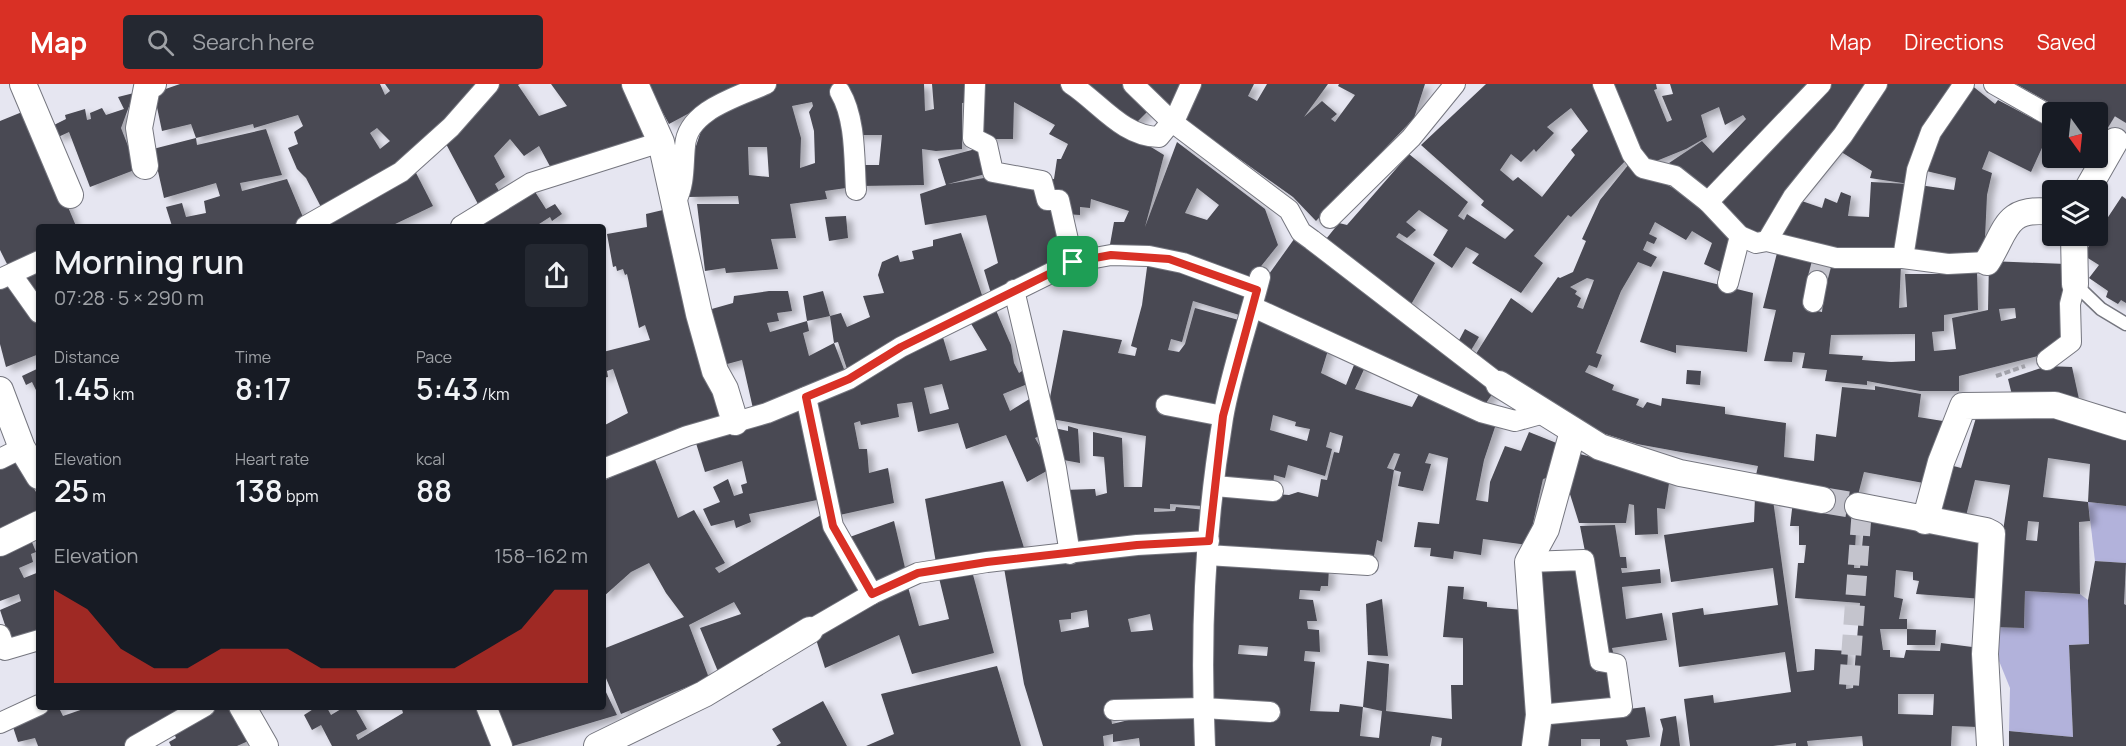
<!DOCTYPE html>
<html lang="en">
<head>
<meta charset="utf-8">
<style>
	body { margin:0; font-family:Manrope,sans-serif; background:#242831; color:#f1f3f6; height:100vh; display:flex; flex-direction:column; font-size:22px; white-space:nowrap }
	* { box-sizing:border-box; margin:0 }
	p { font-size:20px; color:#9ea1a6 }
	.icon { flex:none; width:33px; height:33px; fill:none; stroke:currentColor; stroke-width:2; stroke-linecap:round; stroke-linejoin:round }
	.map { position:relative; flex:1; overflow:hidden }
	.panel { position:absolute; left:36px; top:140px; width:570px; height:486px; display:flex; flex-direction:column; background:#171b24; border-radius:6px; box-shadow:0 2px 4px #0004 }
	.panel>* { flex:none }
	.needle { width:39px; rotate:165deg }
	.fabs { position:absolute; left:2042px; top:18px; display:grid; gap:12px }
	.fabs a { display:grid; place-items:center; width:66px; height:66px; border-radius:6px; background:#171b24; box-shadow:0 2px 4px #0004; font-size:30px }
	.pin { position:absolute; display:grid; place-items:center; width:51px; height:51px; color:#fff; margin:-26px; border-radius:12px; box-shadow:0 3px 9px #0006 }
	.round { display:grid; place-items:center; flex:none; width:63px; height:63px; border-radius:6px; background:#242831 }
	.head { display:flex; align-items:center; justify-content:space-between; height:102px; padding:0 18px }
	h1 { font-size:33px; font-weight:600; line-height:45px }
	.stats { display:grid; grid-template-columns:repeat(3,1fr); gap:9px; height:102px; padding:6px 18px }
	.stats div { display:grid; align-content:center }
	.stats b { font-size:30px; font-weight:600 }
	.stats small { font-size:16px; font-weight:400 }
	.stats p { font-size:16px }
	.chart { height:168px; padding:12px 18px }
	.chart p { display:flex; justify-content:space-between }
	.chart svg { width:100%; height:108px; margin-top:6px; fill:#d93025; opacity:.7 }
	header { display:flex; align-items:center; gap:36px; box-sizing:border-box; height:84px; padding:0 30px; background:#d93025; color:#fff }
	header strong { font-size:28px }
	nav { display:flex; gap:33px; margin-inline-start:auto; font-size:21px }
	.search { width:420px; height:54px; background:#242831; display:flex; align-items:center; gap:15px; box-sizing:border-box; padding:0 21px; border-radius:6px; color:#9ea1a6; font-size:22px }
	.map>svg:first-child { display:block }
	.green { fill:#b2b2db }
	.building { fill:#494952; fill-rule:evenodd; filter:url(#shadow) }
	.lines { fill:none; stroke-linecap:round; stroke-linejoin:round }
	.pedestrian-tunnel { stroke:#c4c4cd; stroke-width:20; stroke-dasharray:20 10; stroke-linecap:butt }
	.minor-tunnel { stroke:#c4c4cd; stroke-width:26; stroke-dasharray:26 13; stroke-linecap:butt }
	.service-casing { stroke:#75767f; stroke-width:15 }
	.pedestrian-casing { stroke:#75767f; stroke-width:22 }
	.minor-casing { stroke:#75767f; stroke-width:28 }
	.path { stroke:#a0a0a8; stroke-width:4; stroke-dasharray:6 3; stroke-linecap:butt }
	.service { stroke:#fff; stroke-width:12 }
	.pedestrian { stroke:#fff; stroke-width:20 }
	.minor { stroke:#fff; stroke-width:26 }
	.route-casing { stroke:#fff; stroke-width:12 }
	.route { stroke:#d93025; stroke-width:8 }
</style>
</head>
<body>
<header>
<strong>Map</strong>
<div class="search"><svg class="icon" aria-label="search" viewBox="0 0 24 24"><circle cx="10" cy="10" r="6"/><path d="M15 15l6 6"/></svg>Search here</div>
<nav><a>Map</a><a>Directions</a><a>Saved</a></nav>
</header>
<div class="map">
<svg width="2126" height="662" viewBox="0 0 2126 662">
	<defs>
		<filter id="shadow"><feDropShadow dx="6" dy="4" stdDeviation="3" flood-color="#0004"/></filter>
	</defs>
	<rect width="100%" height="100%" fill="#e6e6f1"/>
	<!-- green -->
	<g class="green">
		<polygon points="2088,418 2126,422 2126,479 2095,477"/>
		<polygon points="2025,507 2080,510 2088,516 2089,560 2069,561 2073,653 2009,647 2010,604 1997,572 1992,543 2024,544"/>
	</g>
	<!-- building -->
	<g class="building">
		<path d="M180,0H380L385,11L390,7L385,0H484L426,62L322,125L306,94L297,85L288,64L298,60L294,48L303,42L298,31L254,44L253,40L196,54L191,40L162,47L154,9ZM377,44L390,57L380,65L370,49Z"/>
		<polygon points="494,0 520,0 518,1 539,32 567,22 551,0 627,0 653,55 552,86 539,62 524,72 510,55 494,72 505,93 495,100 499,107 478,120 445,58"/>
		<polygon points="647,0 762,0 697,25 669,40"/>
		<path d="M773,0H924L925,27L934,25L932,0H972L971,18L962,19V65L936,67L922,65L924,101L859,102L858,81H879L882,51H855L853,103L825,107L827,115L790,120L796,154L771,155L778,185L726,189L725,184L705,187L697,120H739L738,112L688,113L693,71L706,32ZM812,18L813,22L809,28L814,47L815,79L800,84L801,54L792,22ZM748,63H767L769,93L749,91Z"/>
		<path d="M977,0H1126L1148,27L1133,42V52L1164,71L1145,143L1177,58L1265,125L1278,161L1246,201L1253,207L1246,233L1193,217L1182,258L1171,255L1168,266L1179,268L1185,260L1195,224L1246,238L1217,332L1203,422L1170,420V425L1154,424V428L1175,427L1176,423L1206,426L1203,453L1072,466L1063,406L1095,405L1096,412L1107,409L1104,373L1093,372V348L1122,354L1124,403H1142L1146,352L1046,334L1063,246L1122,256L1118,269L1135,272L1137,264L1131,262L1142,221L1148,176L1109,166L1114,138H1124L1129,127L1091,115L1090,124L1080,123V131L1066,130L1053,113L1048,96L1054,95L1057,75H1061L1068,60L1049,50L1055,41L1014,18L1013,55H981ZM1197,104L1219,121L1207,136L1185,129Z"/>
		<polygon points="1140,0 1190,0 1175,29"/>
		<polygon points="1193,0 1254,0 1248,12 1257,17 1267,0 1328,0 1304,33 1322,17 1337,30 1331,35 1335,38 1355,11 1338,2 1339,0 1425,0 1414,34 1316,137 1293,113 1178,31"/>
		<path d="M1486,0H1596L1630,72L1571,133L1568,131L1534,172L1543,179L1521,209L1472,179L1479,170L1466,163L1452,184L1433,171L1448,146L1419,126L1406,138L1416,146L1407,154L1399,149L1396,153L1435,179L1409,224L1322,160L1339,139L1347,141L1409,70L1468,118L1458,132L1464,136L1467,130L1505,155L1514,146L1481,121L1484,117L1421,61ZM1571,24L1588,47L1571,66L1575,71L1542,113L1518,93L1513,97L1500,86L1511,70L1521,78L1534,65L1536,68L1554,49L1547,43Z"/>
		<polygon points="1610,0 1656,0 1657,5 1654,6 1667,38 1672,36 1662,12 1673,10 1670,0 1818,0 1710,115 1669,79 1702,57 1713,69 1746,35 1743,31 1725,41 1719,23 1701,31 1707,53 1686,65 1644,82"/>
		<polygon points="1828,0 1960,0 1924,52 1899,166 1836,169 1777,152 1796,115 1822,124 1825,114 1837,119 1841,108 1851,112 1848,132 1869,133 1871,98 1909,100 1870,94 1872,87 1838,66 1758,153 1712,118"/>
		<polygon points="1970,0 1995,20 1998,16 2051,44 2031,88 1989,67 1982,85 1992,89 1987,111 1984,175 1908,170 1919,101 1954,106 1956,94 1922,86 1929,66"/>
		<polygon points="2016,0 2126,0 2126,63 2097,47 2097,28 2066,28"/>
		<polygon points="134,9 121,44 137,85 90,103 69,48 56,54 54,41 66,35 65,31 85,25 87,36 91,35 90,29 102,24 106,31 124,25 118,13"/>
		<polygon points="27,26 76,142 39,142 39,170 9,184 0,166 0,37"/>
		<polygon points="266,45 282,91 240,99 242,107 287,95 305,138 294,142 172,142 166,123 182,119 186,133 206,129 204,117 220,112 216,99 164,114 153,65 196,54 197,61"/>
		<polygon points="983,63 989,89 948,100 990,93 993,99 1039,101 1055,120 1070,175 992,213 984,186 998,179 986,131 925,141 920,110 946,101 938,75"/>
		<path d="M1629,80L1673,104L1675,100L1734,154L1725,190L1704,180L1712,159L1692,147L1686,156L1655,138L1649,150L1657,154L1654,160L1647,157L1643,166L1657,173L1651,183L1638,178L1621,207L1596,269L1602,271L1597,284L1589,281L1585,288L1614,301L1612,306L1639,315L1636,321L1643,324L1647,318L1661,322L1662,314L1725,323V330L1786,339L1784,373L1814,377L1816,350L1836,353L1842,303L1875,306V302L1921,310L1918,333L1949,338L1929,400L1864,388L1858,411L1854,484H1860L1865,432L1988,454L1983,515L1916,510L1919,497L1913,496V488L1896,486L1894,513L1903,515L1899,535H1907V545L1936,546L1935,561H1907V545H1880L1883,566H1890V573L1904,574L1906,566L1940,567L1941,559L1980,564L1978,643L1952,642L1951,662H1863L1862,652L1807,657L1808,662H1796V659L1773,662H1690L1684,615L1713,611L1714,619L1791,608L1785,568L1679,583L1672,529L1703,524L1704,531L1778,521L1773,484L1671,498L1664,451L1754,438L1755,413L1773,416L1797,588L1814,586L1815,565L1848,567L1846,605L1853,604L1860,519L1795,514L1798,479H1804L1806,461H1799V442H1790L1793,417L1754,400L1758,382L1637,360L1599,348L1474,273L1511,214L1532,229L1558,193L1560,194L1573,188L1586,157L1582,155L1600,116ZM1587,194L1594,196L1583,225L1577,223L1581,214L1575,210L1577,207L1570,203ZM1898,610H1934L1933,631L1898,630Z"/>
		<polygon points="414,85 433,122 391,142 330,142 327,137"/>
		<polygon points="532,103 546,125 555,120 562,130 552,137 550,133 536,142 467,142"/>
		<polygon points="2122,112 2126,115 2126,219 2121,216 2118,220 2106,213 2108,207 2089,194 2099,181 2083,171"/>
		<polygon points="667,125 724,336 606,374 603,368 603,342 628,329 613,285 607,287 608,293 603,294 603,268 650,256 645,241 639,244 627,190 625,191 623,185 617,187 616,182 613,183 607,150 647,143 646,130"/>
		<polygon points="846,132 848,154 829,157 825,133"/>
		<polygon points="961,149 984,217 849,291 838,258 834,259 830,232 841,229 847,243 870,233 863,212 884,209 878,191 882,178 898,171 900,178 914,175 912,167 933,162 933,156"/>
		<polygon points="1297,151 1497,303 1482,325 1262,226 1264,197"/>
		<path d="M1777,169L1901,181L1899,224L1907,223L1905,190H1945V186H1977L1978,226L1944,231V247L1932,248L1934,267L1956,265L1952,234L1988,226L1989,177L2066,180L2062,222L2065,257L2046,270L1959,292V307H1920L1867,297V301L1825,297L1827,286L1802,284L1805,269L1793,268L1792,278L1764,277L1776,226L1763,224ZM1817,218H1823L1822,228L1809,225ZM2015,224L2016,234L2001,237L1999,225ZM1915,250V277L1891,278L1862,276L1863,272L1829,270L1831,251Z"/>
		<polygon points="39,182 39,222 18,194"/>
		<polygon points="1663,187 1753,209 1747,268 1676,261 1676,269 1640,258"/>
		<polygon points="11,197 39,236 39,270 6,283 0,260 0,204"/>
		<polygon points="769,207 788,207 792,227 777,229 779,237 767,239 770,248 807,237 803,212 823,207 830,232 807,237 809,247 803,249 809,272 834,259 847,293 803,311 822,415 749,430 751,438 736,444 734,436 711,442 703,425 720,418 713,403 728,395 734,412 743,409 741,401 747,399 742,377 705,388 695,356 754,329 742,276 716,283 701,228 733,219 734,212"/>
		<path d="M995,224L1011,261L1014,279L1019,289L1025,285L1030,299L1003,310L1010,327L1031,314L1044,350L1035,354L1052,384L1027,398L1006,351L966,365L958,339L918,348L912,318L897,320L899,333L861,341L860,337L854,339L859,365H867L869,389L888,384L894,419L835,432L810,315L942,250L950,277L987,266L970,238ZM942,300L949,325L930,330L924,304Z"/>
		<path d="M1255,228L1329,263L1321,289L1346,301L1356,276L1366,281L1355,305L1412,323L1421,306L1497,337L1484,376L1476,416L1488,418L1490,398L1505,362L1521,367L1529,348L1564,362L1553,392L1543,395L1528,461L1483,455L1481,471L1454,467L1453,475L1430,472L1431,464L1414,463L1418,438L1439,440L1448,374L1429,369L1425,379L1431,380L1423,407L1398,402L1401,388L1394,386L1400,370L1394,369L1387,384L1394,386L1382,458L1377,456L1373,477L1214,469L1218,406L1289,411L1298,408L1318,413L1321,395L1327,396L1334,368L1339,369L1343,352L1330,348L1326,363L1332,365L1325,392L1288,381L1285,394L1274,391L1273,405L1219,400L1228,336ZM1273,331L1296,338L1295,342L1310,345L1307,357L1270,346Z"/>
		<polygon points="1465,245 1479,253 1470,268 1457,260"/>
		<polygon points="2047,282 2072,283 2079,315 2013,315 2008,295"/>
		<polygon points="39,284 39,312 32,298 26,301 22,292"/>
		<polygon points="1687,286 1701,287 1700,301 1686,300"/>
		<path d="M2035,326L2126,352V422L2088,418L2090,380L2048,374L2043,413L2088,418L2090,437L2079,438L2080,510L2025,507L2024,544L1992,543L1994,506L2010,401L1975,396L1965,436L1933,433L1946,380L1961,384L1978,327ZM2028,437L2039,438L2037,457L2026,456Z"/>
		<polygon points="1068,342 1078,345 1080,379 1058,375 1054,344 1068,347"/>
		<polygon points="1572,368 1670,393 1665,425 1657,424 1658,450 1635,451 1634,421 1629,420 1626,439 1579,439 1569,407"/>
		<polygon points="654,373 678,434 694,426 725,479 715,484 719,489 821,431 865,508 719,590 700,544 741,530 734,518 689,541 709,594 621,630 603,587 603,565 684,533 666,509 649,479 631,488 603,513 603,397"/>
		<polygon points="17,376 39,413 39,435 0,455 0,386"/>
		<polygon points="1003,397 1025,467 936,479 925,415"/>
		<polygon points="894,437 906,488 873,503 847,454"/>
		<polygon points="1615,441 1620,473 1626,473 1627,484 1621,484 1622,489 1660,485 1661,499 1622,503 1626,535 1662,529 1667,556 1612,564 1614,572 1595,574 1596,588 1612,586 1615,621 1550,626 1532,485 1582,479 1590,493 1580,442"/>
		<polygon points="29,451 36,468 31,470 33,478 19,484 24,494 39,488 39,554 12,562 0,526 21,517 19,510 0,517 0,463"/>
		<path d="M1201,462L1199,622L1109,621L1112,640L1137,634L1200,629L1201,662H1140L1139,654L1113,658V650L1103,652L1104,662H1043L1024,600L1004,484ZM1087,526L1089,543L1061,548L1059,536L1071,535V529ZM1150,530L1153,546L1131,548L1128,535Z"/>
		<path d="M1214,475L1329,484L1328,502H1321L1320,507L1300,506L1299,515L1313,516L1317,537H1307L1308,545L1319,546L1320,568L1305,567L1304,577L1315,578L1310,627L1339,628L1340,620L1363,623L1367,577L1389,580L1386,627L1452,635L1451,601H1463V554L1443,553L1448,502L1464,503L1463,515L1487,518V523L1524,526L1529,642L1525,662H1441L1442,654L1432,652L1430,662H1209ZM1239,561L1268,563L1267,572L1238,570ZM1363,623L1382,627L1379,654L1360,652Z"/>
		<polygon points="2095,477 2126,479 2124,520 2126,521 2126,662 2009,662 2009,647 2073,653 2069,561 2089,560 2088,516"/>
		<polygon points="972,487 994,569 912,590 899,551 825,584 815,552 862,523 908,503 919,542 949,535 939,494"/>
		<polygon points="1382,515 1388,572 1368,571 1366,520"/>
		<polygon points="997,582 1021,662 866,662 894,650 881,610"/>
		<polygon points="603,602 617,631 513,662 508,662 490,622 603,622"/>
		<polygon points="823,617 847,662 776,662 781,659 772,645"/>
		<polygon points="51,622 58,622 63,632 92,622 198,622 132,662 38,662 35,654 18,658 11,637"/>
		<polygon points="214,622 235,622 255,654 237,662 171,662 169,658 176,654 174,649 184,645 182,640"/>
		<polygon points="318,622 326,622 331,631 346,622 354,622 367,645 356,651 358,656 403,629 401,622 482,622 497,662 332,662 321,641 312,646 304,631"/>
		<polygon points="1645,623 1650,653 1626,656 1628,662 1600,662 1600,655 1581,655 1581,662 1546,662 1549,635"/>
		<polygon points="1676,632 1680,662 1660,662 1663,645 1660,635"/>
	</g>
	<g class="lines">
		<!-- pedestrian-tunnel -->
		<g class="pedestrian-tunnel">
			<polyline points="1817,197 1822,178"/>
			<polyline points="1849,601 1862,424"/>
		</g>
		<!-- minor-tunnel -->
		<g class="minor-tunnel">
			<polyline points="2115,57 2126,39"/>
			<polyline points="1822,416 1858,422"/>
		</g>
		<defs>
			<polyline id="service" points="2075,200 2101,225 2126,240"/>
			<g id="pedestrian">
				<polyline points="975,0 973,54 987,61 993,88 1042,97 1047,116 1059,116 1073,178"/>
				<path d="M1071,0C1099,18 1123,53 1159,53L1177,31L1191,0"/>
				<polyline points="1133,0 1171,37 1289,126 1301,148 1312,156 1499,300"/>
				<polyline points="1603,0 1632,70 1643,84 1675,92 1708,118 1740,152 1756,159 1767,157 1836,174 1903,174 1948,180 1987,178"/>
				<polyline points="1994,0 2052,33"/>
				<path d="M840,8C856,35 854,76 856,106"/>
				<path d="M676,117C685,99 683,81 685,62C687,26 738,13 766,0"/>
				<polyline points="1708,118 1821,0"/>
				<polyline points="1330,134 1411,54 1455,0"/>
				<polyline points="306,142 401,88 451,43 489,0"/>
				<polyline points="461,142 531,99 661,58"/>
				<polyline points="1767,157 1793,113 1843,51 1877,0"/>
				<polyline points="1903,174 1917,86 1931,48 1964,0"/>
				<polyline points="12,191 39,229"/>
				<polyline points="0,195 39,177"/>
				<polyline points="1728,199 1740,152"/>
				<polyline points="1014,206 1056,384 1070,470"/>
				<polyline points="1813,218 1817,197"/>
				<polyline points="1253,223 1481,328 1515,337 1544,329"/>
				<polyline points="2047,276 2071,258 2070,220 2075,200"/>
				<polyline points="806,313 833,442 872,510"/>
				<polyline points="1166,321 1223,332"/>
				<polyline points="0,375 22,364"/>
				<polyline points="603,385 687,352 767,329 849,295 901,263 1073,178 1111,171 1149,172 1183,179 1256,206"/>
				<polyline points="1215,402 1273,407"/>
				<polyline points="1207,471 1368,481"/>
				<polyline points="1528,478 1584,476 1600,577 1616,580 1622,623 1539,631"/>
				<polyline points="810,546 872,510 918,489 987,478 1137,461 1209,457"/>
				<polyline points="0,551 5,566 39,556"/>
				<polyline points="486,622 502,662"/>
				<polyline points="1114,626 1203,624 1270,628"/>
				<polyline points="0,639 39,621"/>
				<polyline points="135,662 205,622"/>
				<path d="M1205,662C1200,554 1205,441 1223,334C1231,287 1248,240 1260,193"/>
			</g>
			<g id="minor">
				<polyline points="23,0 70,111"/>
				<polyline points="635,0 661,58 699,230 715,287 725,305 735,338"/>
				<polyline points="145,82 139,44 147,3 153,0"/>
				<polyline points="2087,106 2115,57"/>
				<polyline points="2074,152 2075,200"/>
				<path d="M1987,178C2007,147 2004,122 2052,128"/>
				<polyline points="1499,300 1600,363 1680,389 1822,416"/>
				<polyline points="0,306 22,364 39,392"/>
				<polyline points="1858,422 1986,447 1992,450 1985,570 1990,662"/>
				<polyline points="1925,437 1941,378 1963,322 2055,321 2126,343"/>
				<polyline points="0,459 39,440"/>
				<polyline points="242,622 265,662"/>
				<polyline points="597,662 704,610 810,546"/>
				<polyline points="1535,662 1539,631 1528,478 1546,445 1573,347"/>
			</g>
		</defs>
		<!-- service casing -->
		<use href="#service" class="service-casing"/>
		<!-- pedestrian casing -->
		<use href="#pedestrian" class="pedestrian-casing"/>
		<!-- minor casing -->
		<use href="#minor" class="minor-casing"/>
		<!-- path -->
		<polyline class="path" points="1996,292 2025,282"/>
		<!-- service -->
		<use href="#service" class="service"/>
		<!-- pedestrian -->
		<use href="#pedestrian" class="pedestrian"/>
		<!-- minor -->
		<use href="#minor" class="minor"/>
	</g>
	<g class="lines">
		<defs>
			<polygon id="route" points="1111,171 1169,175 1257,206 1223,332 1209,457 1137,461 987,478 918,489 872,510 833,442 806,313 849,295 901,263 1073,178"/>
		</defs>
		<!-- route casing -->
		<use href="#route" class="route-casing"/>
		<!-- route -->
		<use href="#route" class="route"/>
	</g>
</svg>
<div class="fabs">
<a><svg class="needle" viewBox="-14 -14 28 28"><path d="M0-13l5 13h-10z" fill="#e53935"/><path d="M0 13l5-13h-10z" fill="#9ea1a6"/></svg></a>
<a><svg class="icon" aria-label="layers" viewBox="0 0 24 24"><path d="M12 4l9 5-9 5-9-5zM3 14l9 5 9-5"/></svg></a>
</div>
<div class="pin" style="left:1073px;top:178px;background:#1e9e55"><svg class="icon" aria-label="arrive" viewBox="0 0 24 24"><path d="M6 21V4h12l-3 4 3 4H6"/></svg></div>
<section class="panel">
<div class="head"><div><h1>Morning run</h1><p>07:28 · 5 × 290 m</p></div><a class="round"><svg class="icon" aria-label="share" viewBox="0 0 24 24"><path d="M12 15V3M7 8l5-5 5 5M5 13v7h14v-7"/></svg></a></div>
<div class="stats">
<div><p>Distance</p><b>1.45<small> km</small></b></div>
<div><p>Time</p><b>8:17</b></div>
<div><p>Pace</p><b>5:43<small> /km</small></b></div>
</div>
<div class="stats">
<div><p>Elevation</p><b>25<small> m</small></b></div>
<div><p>Heart rate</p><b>138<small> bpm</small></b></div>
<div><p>kcal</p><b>88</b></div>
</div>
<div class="chart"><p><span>Elevation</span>158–162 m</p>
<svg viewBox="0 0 160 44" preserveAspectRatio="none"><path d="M0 44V6L10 14L20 30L30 38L40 38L50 30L60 30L70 30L80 38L90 38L100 38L110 38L120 38L130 30L140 22L150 6L160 6V44z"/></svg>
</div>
</section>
</div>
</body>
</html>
